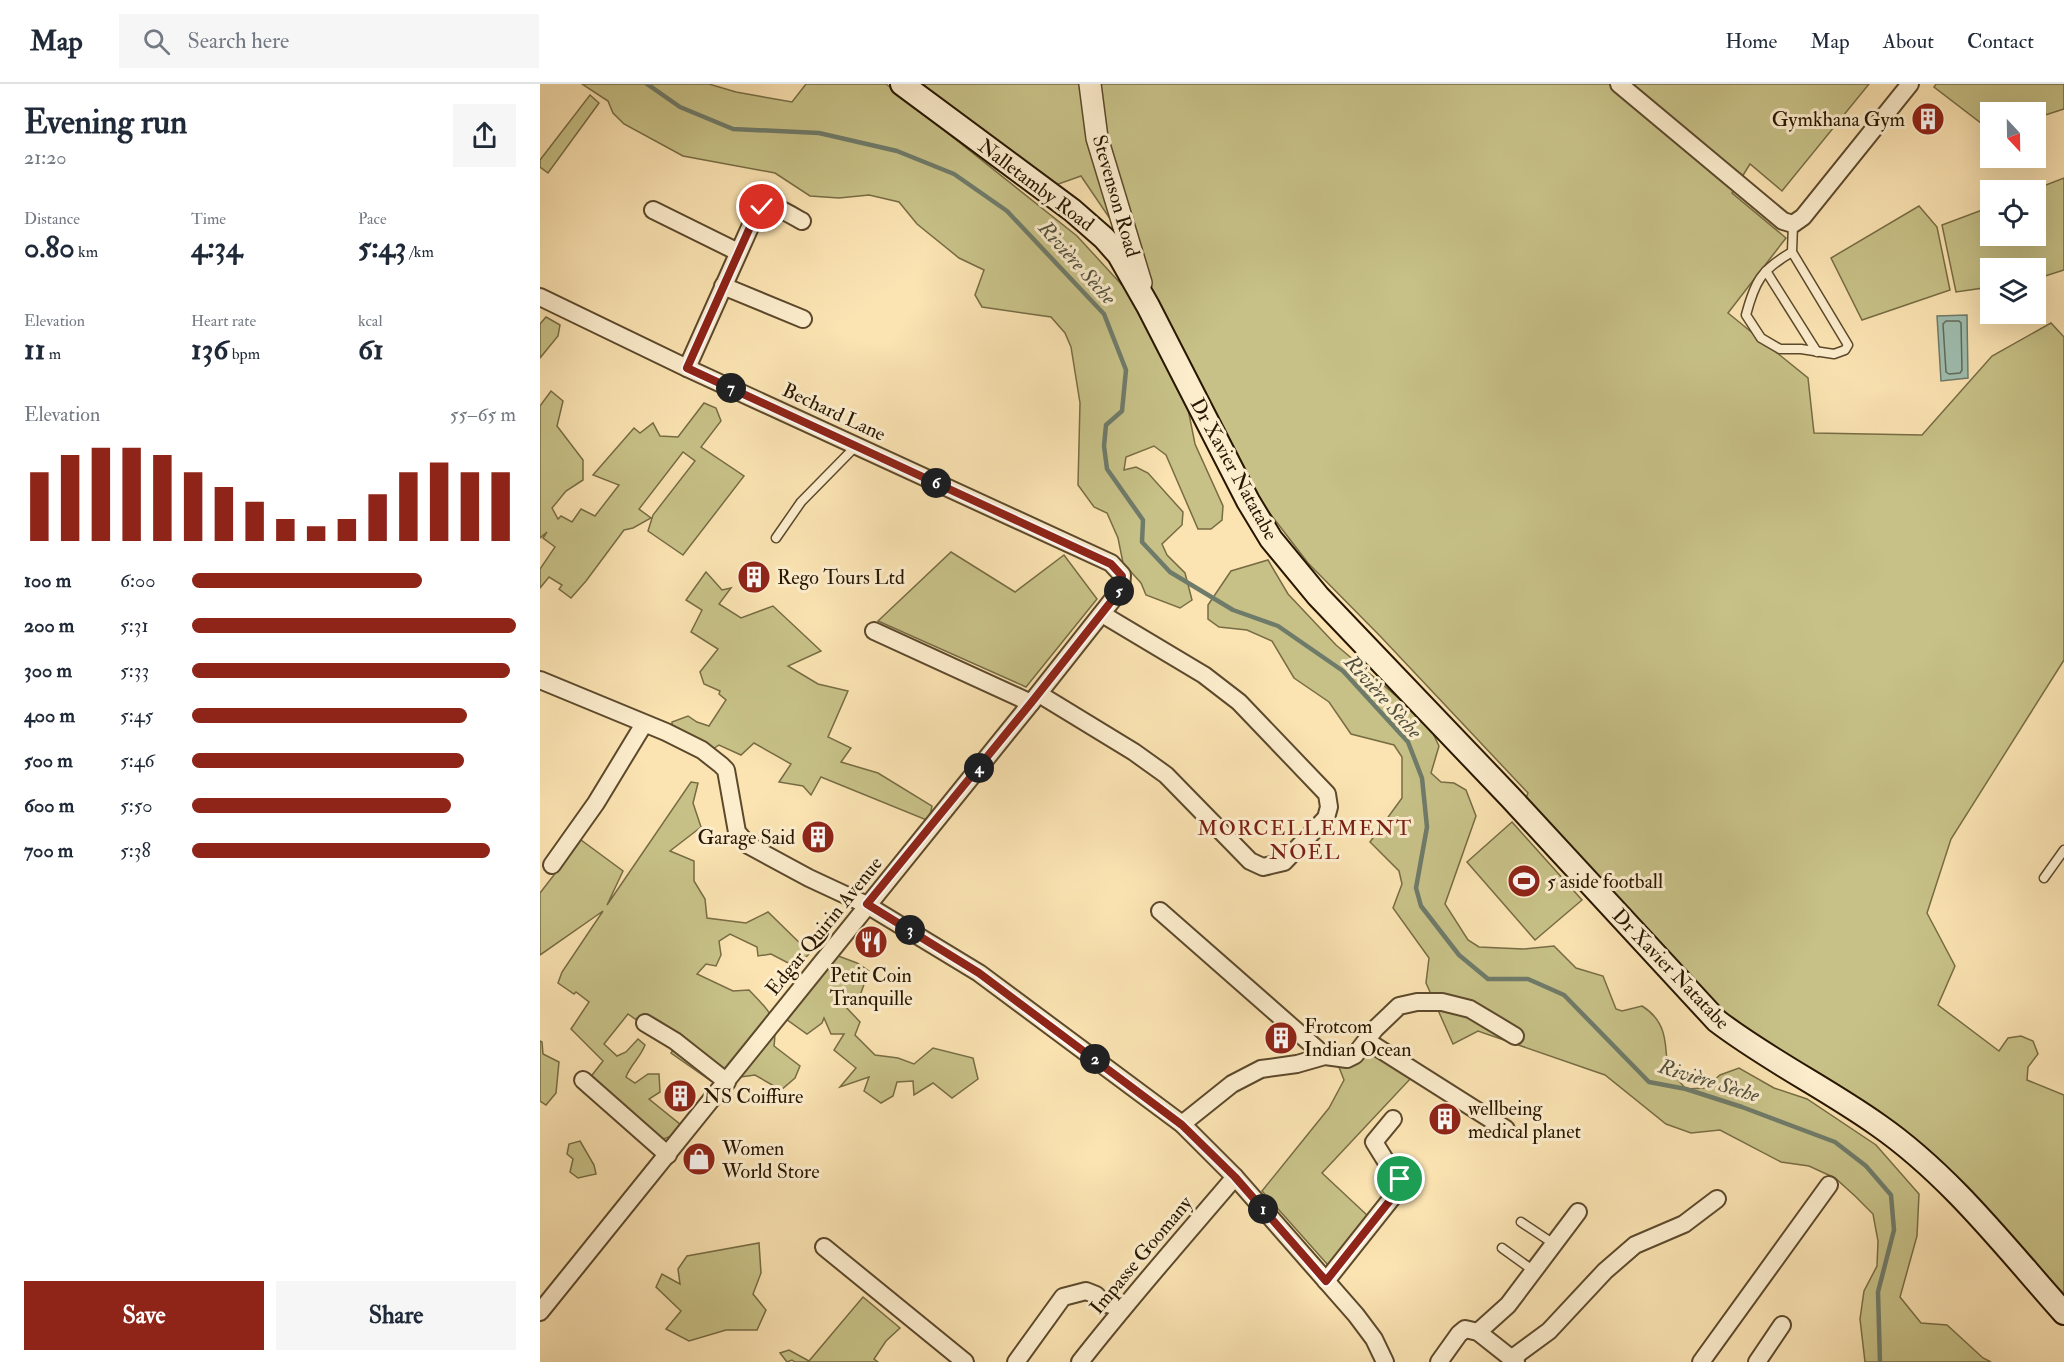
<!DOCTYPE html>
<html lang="en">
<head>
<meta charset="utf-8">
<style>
	body { margin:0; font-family:"IM FELL Double Pica",serif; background:#f6f6f7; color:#1f2937; height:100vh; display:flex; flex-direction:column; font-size:22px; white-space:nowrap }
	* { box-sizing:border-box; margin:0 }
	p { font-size:20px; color:#747a83 }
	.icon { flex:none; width:33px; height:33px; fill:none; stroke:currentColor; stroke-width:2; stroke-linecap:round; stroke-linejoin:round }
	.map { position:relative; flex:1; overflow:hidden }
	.drawer { display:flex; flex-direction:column; background:#fff; width:540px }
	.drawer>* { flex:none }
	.needle { width:39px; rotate:158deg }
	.buttons { position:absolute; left:1440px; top:18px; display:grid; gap:12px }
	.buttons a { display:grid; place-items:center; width:66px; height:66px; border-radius:0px; background:#fff; box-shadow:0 6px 24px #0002; font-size:30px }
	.pin { position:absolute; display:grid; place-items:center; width:51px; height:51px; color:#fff; margin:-26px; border:3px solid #fff; border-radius:50%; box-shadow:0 2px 6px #0007 }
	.km { position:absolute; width:30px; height:30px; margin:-15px; border-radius:50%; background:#222; color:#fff; font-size:16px; line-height:30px; text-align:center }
	.round { display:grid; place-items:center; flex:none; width:63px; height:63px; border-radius:0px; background:#f6f6f7 }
	.headline { display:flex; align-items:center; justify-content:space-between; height:102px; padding:0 24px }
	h1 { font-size:33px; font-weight:700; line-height:45px }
	.metrics { display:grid; grid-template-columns:repeat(3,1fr); gap:9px; height:102px; padding:6px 24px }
	.metrics div { display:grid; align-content:center }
	.metrics b { font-size:30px; font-weight:700 }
	.metrics small { font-size:16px; font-weight:400 }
	.metrics p { font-size:16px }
	.chart { height:168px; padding:12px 24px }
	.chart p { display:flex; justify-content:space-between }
	.chart svg { width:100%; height:108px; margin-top:6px; stroke:#8f2418; stroke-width:6 }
	.action { display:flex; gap:12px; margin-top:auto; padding:12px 24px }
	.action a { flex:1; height:69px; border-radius:0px; background:#8f2418; color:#fff; font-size:24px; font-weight:700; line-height:69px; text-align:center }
	.action a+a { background:#f6f6f7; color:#1f2937 }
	ul { padding:0 24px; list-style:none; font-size:20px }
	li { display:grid; grid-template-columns:96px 72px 1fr; align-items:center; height:45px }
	li i { height:15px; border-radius:8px; background:#8f2418 }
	header { display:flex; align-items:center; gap:36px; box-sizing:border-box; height:84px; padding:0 30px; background:#fff; border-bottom:2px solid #e0e1e3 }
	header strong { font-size:28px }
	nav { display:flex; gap:33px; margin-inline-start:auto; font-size:21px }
	.search { width:420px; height:54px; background:#f6f6f7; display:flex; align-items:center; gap:15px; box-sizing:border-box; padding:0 21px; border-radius:0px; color:#747a83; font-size:22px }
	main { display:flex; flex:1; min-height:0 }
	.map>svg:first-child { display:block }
	.green { fill:#c7c187; stroke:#776c44; stroke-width:1.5 }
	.water { fill:#9fbeb0; stroke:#6f7b6a; stroke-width:1.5 }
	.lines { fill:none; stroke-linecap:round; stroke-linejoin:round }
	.shore { stroke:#636a58; stroke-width:1.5 }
	.stream { stroke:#6f7b6a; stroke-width:4.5 }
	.service-casing { stroke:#5c492c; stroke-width:11 }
	.minor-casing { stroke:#5c492c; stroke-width:20 }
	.tertiary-casing { stroke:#5c492c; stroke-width:24 }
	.secondary-casing { stroke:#271600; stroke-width:26 }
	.service { stroke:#fcedcd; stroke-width:8 }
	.minor { stroke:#fcedcd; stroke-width:16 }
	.tertiary { stroke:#fcedcd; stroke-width:21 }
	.secondary { stroke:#fcedcd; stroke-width:22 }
	.route-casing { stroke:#fff; stroke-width:12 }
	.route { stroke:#8f2418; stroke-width:8 }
	.labels { text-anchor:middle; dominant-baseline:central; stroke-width:6; stroke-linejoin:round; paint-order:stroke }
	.poi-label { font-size:20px; fill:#271600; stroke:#fcedcd; text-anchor:start }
	.street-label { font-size:20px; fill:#271600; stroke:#fcedcd }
	.water-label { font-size:21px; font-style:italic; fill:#51513e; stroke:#fcedcd }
	.neighbourhood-label { font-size:21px; letter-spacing:1.5px; fill:#7a1f14; stroke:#fcedcd }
</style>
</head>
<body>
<header>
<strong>Map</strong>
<div class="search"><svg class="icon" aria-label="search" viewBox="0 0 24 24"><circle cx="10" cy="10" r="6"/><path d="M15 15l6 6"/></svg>Search here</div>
<nav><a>Home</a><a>Map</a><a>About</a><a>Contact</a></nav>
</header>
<main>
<section class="drawer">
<div class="headline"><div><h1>Evening run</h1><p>21:20</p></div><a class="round"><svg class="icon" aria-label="share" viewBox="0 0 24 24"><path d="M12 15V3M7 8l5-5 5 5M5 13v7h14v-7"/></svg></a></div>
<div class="metrics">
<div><p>Distance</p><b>0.80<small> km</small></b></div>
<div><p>Time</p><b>4:34</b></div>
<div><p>Pace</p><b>5:43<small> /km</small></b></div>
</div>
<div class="metrics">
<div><p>Elevation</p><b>11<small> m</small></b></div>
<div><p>Heart rate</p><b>136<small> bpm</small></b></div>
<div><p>kcal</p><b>61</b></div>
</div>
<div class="chart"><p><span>Elevation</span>55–65 m</p>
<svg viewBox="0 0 160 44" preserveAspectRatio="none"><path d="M5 44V16M15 44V9M25 44V6M35 44V6M45 44V9M55 44V16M65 44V22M75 44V28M85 44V35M95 44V38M105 44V35M115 44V25M125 44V16M135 44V12M145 44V16M155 44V16"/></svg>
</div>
<ul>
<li><b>100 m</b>6:00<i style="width:71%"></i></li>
<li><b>200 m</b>5:31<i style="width:100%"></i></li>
<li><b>300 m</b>5:33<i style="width:98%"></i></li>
<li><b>400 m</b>5:45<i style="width:85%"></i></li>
<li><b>500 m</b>5:46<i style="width:84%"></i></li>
<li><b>600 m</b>5:50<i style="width:80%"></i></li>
<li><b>700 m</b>5:38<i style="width:92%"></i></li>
</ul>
<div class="action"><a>Save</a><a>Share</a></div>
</section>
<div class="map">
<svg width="1524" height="1278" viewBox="0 0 1524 1278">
	<rect width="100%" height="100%" fill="#fbe3b2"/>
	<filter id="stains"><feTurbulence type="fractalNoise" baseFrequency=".00333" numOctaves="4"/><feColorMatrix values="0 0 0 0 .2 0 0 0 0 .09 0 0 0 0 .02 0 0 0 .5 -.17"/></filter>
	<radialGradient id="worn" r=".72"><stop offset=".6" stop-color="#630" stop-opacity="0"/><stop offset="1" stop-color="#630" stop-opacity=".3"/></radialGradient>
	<!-- green -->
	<g class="green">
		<polygon points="42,0 169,0 196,8 252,18 266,0 346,0 537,152 593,213 647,320 655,360 683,422 682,436 671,445 658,445 626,371 614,362 586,373 584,386 596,383 608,389 643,428 642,441 622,460 627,471 645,489 652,516 640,524 606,511 601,499 583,479 578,454 567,429 554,423 538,401 540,319 531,263 525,249 511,233 442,223 435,211 444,186 419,174 377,140 359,118 329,111 299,114 270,112 235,89 143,72 84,40 73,29 68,17"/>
		<polygon points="369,0 1329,0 1242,107 1210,80 1192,109 1246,154 1188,229 1268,294 1274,349 1382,351 1452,272 1511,239 1524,253 1524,576 1411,755 1387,829 1415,882 1398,921 1459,967 1468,954 1481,952 1493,957 1498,970 1488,983 1487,996 1524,1011 1524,1210 1462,1144 1184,931 986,714 988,709 841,553 768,479 725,423 714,414 596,173 541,92 513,102"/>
		<polygon points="1396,0 1524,0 1524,25 1496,34 1496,28 1450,28 1450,46 1394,3"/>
		<polygon points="50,11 59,19 8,89 0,83 0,76"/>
		<polygon points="1524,94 1524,186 1496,195 1496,184 1450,184 1450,203 1416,208 1402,141 1450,123 1450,152 1496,152 1496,106 1493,106"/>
		<polygon points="1379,122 1397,143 1410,206 1322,236 1291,174"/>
		<polygon points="6,233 20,241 18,252 0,274 0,240"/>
		<polygon points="11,307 23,317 17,342 43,376 43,396 26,407 12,424 18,435 21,432 32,438 41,425 55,432 79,401 53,391 94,344 100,349 113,339 120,352 138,353 164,319 176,324 181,337 161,363 204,392 143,471 108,447 113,431 155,377 143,368 99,425 111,434 93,444 84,446 46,497 31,514 19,505 22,501 9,493 0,504 0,485 15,463 3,454 7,448 0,454 0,322"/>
		<polygon points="411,468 475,508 524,471 557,515 486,603 338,537"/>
		<path d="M728,476L748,510L796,561L888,639L899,662L891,689L901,698L914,699L926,706L936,732L905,820L928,856L939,863L983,865L1014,862L1036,884L1063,892L1076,925L1082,927L1102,922C1125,936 1126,956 1127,981H1125L1146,1005L1165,1004L1180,991L1199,984L1234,1004L1267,1015L1336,1061L1379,1110L1377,1152L1360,1213L1381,1239L1407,1241L1443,1274L1451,1278H1325L1320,1235L1324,1207L1337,1182L1338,1157L1333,1130L1315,1112L1295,1094L1269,1082L1241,1078L1180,1046L1151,1049L1126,1040L1065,991L938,947L913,960L886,899L889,874L853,824L862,800L859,787L830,758L862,714V673L854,661L811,650L789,618L754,594L732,557L707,546L679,543L668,535V521L691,487Z"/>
		<polygon points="166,488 182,506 191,504 179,520 201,534 233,522 281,567 248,582 278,600 308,607 288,653 311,664 301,678 338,689 392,722 389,737 281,693 271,711 263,702 239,698 251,680 214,659 201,671 179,661 167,669 132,656 132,638 148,632 157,638 169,642 186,616 179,610 180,607 164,600 160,588 178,565 151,548 162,526 146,516"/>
		<path d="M151,698L158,699L153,719L161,743L130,767L154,777V797L165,815L167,834L206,839L228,828L270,869L256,883L231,870L218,872L217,863L190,850L179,857L181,871L176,882L166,880L157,890L193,907L209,906C228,926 238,932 234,962L260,982L255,994L241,1006L215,991L171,997L131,969L135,963L88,930L64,960L77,972L86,968L98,955L105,961C100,974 91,980 86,993L95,999L108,990H119L120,1008L109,1015L141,1041L134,1051L121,1056L49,995L63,977L31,945L49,918L36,908L34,910L18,899L22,888L63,827L0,871V809L41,756L83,787L67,821Z"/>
		<polygon points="972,738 1042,816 995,856 927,778"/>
		<polygon points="293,870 317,879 329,887 318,917 305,922 320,938 315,951 335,971 358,974 374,980 393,964 433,974 438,995 412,1014 393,999 374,1011 373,997 357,998 353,1012 341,1019 324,1007 329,993 300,1003 316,984 294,966 304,950 291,950 284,934 282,939 267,950 246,935"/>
		<polygon points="0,957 2,958 3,970 19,978 16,1009 6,1021 0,1017"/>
		<polygon points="828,963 872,993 782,1089 828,1132 788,1181 722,1107 789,1024 804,996 795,973"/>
		<polygon points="40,1057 54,1081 56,1090 38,1094 30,1088 33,1075 27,1070 29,1060"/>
		<polygon points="219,1159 221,1189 213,1210 226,1226 217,1246 186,1246 149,1257 126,1245 141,1227 116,1203 122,1190 140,1200 138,1185 147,1172"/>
		<polygon points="323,1213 360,1244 346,1257 334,1275 338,1278 255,1278 252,1276 247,1278 240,1269 249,1266 269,1277"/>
	</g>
	<!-- water -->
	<polygon class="water" points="1427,231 1428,294 1401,297 1397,232"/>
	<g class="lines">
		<!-- shore -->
		<polygon class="shore" points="1406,237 1419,237 1421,239 1422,286 1420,289 1409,290 1406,288 1403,240"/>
		<!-- stream -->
		<polyline class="stream" points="107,0 140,23 193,45 279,49 357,67 414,90 467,127 564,230 586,286 582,327 566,341 564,362 567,385 603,436 602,458 630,488 693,526 738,542 803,587 868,658 882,694 887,743 876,804 881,822 919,871 948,895 988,895 1024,911 1109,998 1146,1005 1202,1023 1295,1058 1326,1082 1351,1111 1354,1146 1338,1208 1340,1278"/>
		<defs>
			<g id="service">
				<path d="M1252,168C1221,186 1215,197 1206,231L1221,254L1240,265H1261L1294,270L1305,266L1308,261L1252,168L1253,140"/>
				<polyline points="1226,187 1277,268"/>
				<polyline points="236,454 261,418 316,362"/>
				<polyline points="1504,794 1524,766"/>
				<polyline points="981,1138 1014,1160"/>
				<polyline points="962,1164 994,1187"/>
			</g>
			<g id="minor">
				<polyline points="1079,0 1243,137 1253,140 1263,133 1370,0"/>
				<polyline points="113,126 198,168"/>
				<polyline points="183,202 263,235"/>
				<polyline points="0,213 147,284 571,479 582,491 581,505 491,619 0,1228"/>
				<path d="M147,284L215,132C218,129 221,123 225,122C233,119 254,133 262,137"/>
				<polyline points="334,547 491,619"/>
				<polyline points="0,596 126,648 162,666 181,681 186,686 197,748 208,761 269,794 327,821 439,889 642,1040 695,1093 816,1231 834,1255 845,1278"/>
				<polyline points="499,610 594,668 626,691 710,777 723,783 744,778 786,734 789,723 787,710 699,618 664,591 562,530"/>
				<polyline points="12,781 56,719 104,640"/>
				<polyline points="620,827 785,972"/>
				<polyline points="105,939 135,957 187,998"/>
				<polyline points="827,957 966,1045"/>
				<polyline points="43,996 128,1071"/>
				<polyline points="642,1040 692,1000 721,985 757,980 785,972 807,975 815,971 835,945 859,922 877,918 902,918 930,925 975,952"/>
				<polyline points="284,1163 425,1278"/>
				<polyline points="786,1197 863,1100 860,1095 852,1087 834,1058 853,1035"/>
				<polyline points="938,1248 968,1221 1038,1128"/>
				<polyline points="971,1275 1009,1247 1065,1187 1095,1161 1144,1140 1177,1115"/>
				<polyline points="476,1278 523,1213 546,1207 556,1211 564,1219 582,1224"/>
				<path d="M540,1278C590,1214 643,1154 695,1093"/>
				<polyline points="899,1278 919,1250 925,1245 938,1248 976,1278"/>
				<polyline points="1161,1278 1289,1101"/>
				<polyline points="1217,1278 1242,1241"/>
			</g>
			<polyline id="tertiary" points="550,0 557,54 601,199"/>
			<path id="secondary" d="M362,0L532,126L564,154L579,171L608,222L708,417L731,455L778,512L970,713L1177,937C1228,976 1286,1004 1338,1041C1410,1091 1466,1164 1524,1229"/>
		</defs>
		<!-- service casing -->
		<use href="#service" class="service-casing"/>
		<!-- minor casing -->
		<use href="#minor" class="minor-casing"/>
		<!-- tertiary casing -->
		<use href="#tertiary" class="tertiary-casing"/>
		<!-- secondary casing -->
		<use href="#secondary" class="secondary-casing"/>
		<!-- service -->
		<use href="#service" class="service"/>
		<!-- minor -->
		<use href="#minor" class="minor"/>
		<!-- tertiary -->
		<use href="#tertiary" class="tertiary"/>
		<!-- secondary -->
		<use href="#secondary" class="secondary"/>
	</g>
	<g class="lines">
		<defs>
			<polyline id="route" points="222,123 215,132 147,284 571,480 582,492 581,505 491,619 327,820 439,889 642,1041 695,1093 786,1197 863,1100 860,1095"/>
		</defs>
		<!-- route casing -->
		<use href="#route" class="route-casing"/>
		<!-- route -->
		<use href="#route" class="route"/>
	</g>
	<!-- icons -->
	<defs>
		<symbol id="building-disc" viewBox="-11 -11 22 22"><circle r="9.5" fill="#8f2418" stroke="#fcedcd"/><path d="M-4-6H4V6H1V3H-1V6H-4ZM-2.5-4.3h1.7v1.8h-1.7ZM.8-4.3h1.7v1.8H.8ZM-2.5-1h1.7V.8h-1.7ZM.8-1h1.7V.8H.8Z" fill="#fff"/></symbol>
		<symbol id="stadium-disc" viewBox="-11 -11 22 22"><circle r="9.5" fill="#8f2418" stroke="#fcedcd"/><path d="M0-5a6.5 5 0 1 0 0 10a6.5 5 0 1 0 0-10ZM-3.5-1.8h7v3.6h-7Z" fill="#fff"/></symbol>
		<symbol id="restaurant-disc" viewBox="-11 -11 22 22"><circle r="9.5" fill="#8f2418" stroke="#fcedcd"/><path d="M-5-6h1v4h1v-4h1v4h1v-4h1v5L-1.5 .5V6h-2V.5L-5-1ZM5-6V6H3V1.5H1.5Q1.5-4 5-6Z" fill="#fff"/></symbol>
		<symbol id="shop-disc" viewBox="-11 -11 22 22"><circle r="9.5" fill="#8f2418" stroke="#fcedcd"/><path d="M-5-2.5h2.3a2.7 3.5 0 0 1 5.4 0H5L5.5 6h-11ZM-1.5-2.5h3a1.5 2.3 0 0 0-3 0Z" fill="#fff"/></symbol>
	</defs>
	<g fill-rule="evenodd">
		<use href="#building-disc" x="1369" y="16" width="38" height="38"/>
		<use href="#building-disc" x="195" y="474" width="38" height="38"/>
		<use href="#building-disc" x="259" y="734" width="38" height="38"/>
		<use href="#stadium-disc" x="965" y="778" width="38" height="38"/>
		<use href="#restaurant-disc" x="312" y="839" width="38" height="38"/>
		<use href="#building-disc" x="722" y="935" width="38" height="38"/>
		<use href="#building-disc" x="121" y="993" width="38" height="38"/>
		<use href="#building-disc" x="886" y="1016" width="38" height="38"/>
		<use href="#shop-disc" x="140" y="1056" width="38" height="38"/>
	</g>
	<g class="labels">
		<!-- poi labels -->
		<g class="poi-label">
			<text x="1365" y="35" text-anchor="end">Gymkhana Gym</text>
			<text x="237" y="493">Rego Tours Ltd</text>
			<text x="255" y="753" text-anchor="end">Garage Said</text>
			<text x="1007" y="797">5 aside football</text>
			<text x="331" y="891" text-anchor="middle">Petit Coin<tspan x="331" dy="23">Tranquille</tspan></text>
			<text x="764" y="942">Frotcom<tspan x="764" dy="23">Indian Ocean</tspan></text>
			<text x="163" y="1012">NS Coiffure</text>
			<text x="928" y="1024">wellbeing<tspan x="928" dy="23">medical planet</tspan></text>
			<text x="182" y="1064">Women<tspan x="182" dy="23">World Store</tspan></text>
		</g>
		<!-- street labels -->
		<g class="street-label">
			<text transform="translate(496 101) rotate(37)">Nalletamby Road</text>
			<text transform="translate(576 112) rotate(74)">Stevenson Road</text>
			<text transform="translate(294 328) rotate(25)">Bechard Lane</text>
			<text transform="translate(694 385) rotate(61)">Dr Xavier Natatabe</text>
			<text transform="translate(284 842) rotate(-51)">Edgar Quirin Avenue</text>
			<text transform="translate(1131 885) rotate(46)">Dr Xavier Natatabe</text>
			<text transform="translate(601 1171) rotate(-50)">Impasse Goomany</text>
		</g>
		<!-- water labels -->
		<g class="water-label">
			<text transform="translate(537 179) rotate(48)">Rivière Sèche</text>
			<text transform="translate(843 613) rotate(48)">Rivière Sèche</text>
			<text transform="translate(1169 997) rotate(17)">Rivière Sèche</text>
		</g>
		<!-- neighbourhood labels -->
		<g class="neighbourhood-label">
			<text x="765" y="744">MORCELLEMENT<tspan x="765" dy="24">NOEL</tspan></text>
		</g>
	</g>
	<rect width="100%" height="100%" filter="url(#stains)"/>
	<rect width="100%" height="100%" fill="url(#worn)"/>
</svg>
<div class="buttons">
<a><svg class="needle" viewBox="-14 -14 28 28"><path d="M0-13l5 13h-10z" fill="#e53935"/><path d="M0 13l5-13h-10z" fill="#747a83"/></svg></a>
<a><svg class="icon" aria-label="locate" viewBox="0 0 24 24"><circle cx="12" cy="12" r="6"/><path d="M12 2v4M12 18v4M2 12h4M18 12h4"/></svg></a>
<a><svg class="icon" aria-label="layers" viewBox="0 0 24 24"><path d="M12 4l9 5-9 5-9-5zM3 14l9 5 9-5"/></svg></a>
</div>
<div class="pin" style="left:860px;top:1095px;background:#1e9e55"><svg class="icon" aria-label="arrive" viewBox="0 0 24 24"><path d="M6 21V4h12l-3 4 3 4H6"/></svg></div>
<div class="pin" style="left:222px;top:123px;background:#d93025"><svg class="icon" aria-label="check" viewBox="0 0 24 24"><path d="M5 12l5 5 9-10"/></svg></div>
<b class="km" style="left:723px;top:1125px">1</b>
<b class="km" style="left:555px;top:975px">2</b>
<b class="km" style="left:370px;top:846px">3</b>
<b class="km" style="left:439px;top:684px">4</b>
<b class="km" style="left:579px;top:507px">5</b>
<b class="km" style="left:396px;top:399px">6</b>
<b class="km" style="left:191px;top:304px">7</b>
</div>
</main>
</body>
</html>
